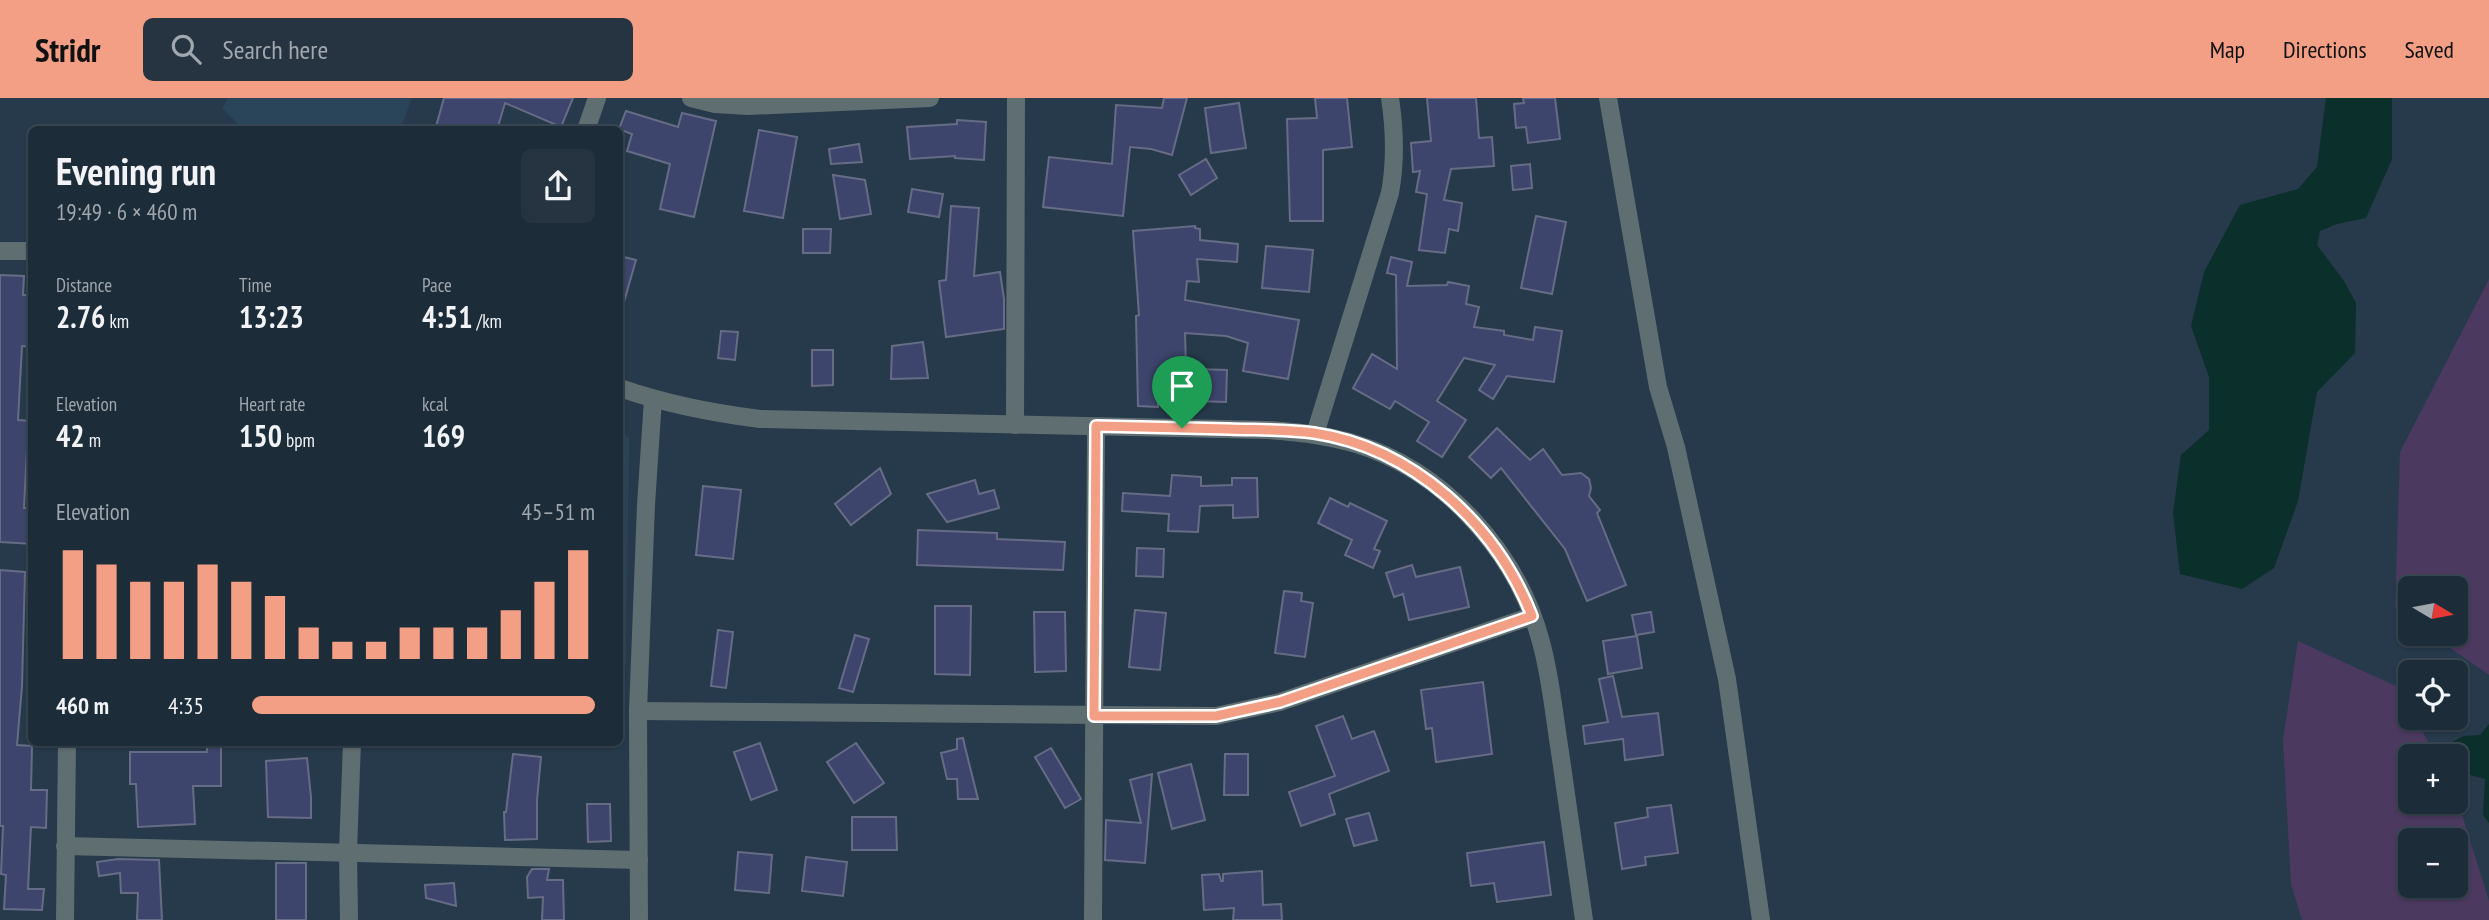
<!DOCTYPE html>
<html lang="en">
<head>
<meta charset="utf-8">
<style>
	body { margin:0; font-family:"PT Sans Narrow",sans-serif; background:#253440; color:#f1f3f6; height:100vh; display:flex; flex-direction:column; font-size:26px; white-space:nowrap }
	* { box-sizing:border-box; margin:0 }
	p { font-size:23px; color:#a0a7ae }
	.icon { flex:none; width:38px; height:38px; fill:none; stroke:currentColor; stroke-width:2; stroke-linecap:round; stroke-linejoin:round }
	.map { position:relative; flex:1; overflow:hidden }
	.details { position:absolute; left:28px; top:28px; width:595px; height:620px; display:flex; flex-direction:column; background:#1c2c38; border-radius:10px; box-shadow:0 2px 5px #0004,0 0 0 2px #3a4853 }
	.details>* { flex:none }
	.needle { width:46px; rotate:100deg }
	.controls { position:absolute; left:2398px; top:478px; display:grid; gap:14px }
	.controls a { display:grid; place-items:center; width:70px; height:70px; border-radius:10px; background:#1c2c38; box-shadow:0 2px 5px #0004,0 0 0 2px #3a4853; font-size:35px }
	.pin { position:absolute; display:grid; place-items:center; width:60px; height:60px; color:#fff; margin:-72px -30px; border-radius:50% 50% 50% 0; rotate:-45deg; box-shadow:0 0 7px #0007 }
	.pin .icon { rotate:45deg }
	.round { display:grid; place-items:center; flex:none; width:74px; height:74px; border-radius:10px; background:#253440 }
	.head { display:flex; align-items:center; justify-content:space-between; height:119px; padding:0 28px }
	h1 { font-size:38px; font-weight:700; line-height:52px }
	.metrics { display:grid; grid-template-columns:repeat(3,1fr); gap:10px; height:119px; padding:7px 28px }
	.metrics div { display:grid; align-content:center }
	.metrics b { font-size:30px; font-weight:700 }
	.metrics small { font-size:19px; font-weight:400 }
	.metrics p { font-size:19px }
	.chart { height:196px; padding:14px 28px }
	.chart p { display:flex; justify-content:space-between }
	.chart svg { width:100%; height:126px; margin-top:7px; stroke:#f39f85; stroke-width:6 }
	ul { padding:0 28px; list-style:none; font-size:23px }
	li { display:grid; grid-template-columns:112px 84px 1fr; align-items:center; height:52px }
	li i { height:18px; border-radius:9px; background:#f39f85 }
	header { display:flex; align-items:center; gap:42px; box-sizing:border-box; height:98px; padding:0 35px; background:#f39f85; color:#111 }
	header strong { font-size:33px }
	nav { display:flex; gap:38px; margin-inline-start:auto; font-size:24px }
	.search { width:490px; height:63px; background:#253440; display:flex; align-items:center; gap:18px; box-sizing:border-box; padding:0 24px; border-radius:10px; color:#a0a7ae; font-size:26px }
	.map>svg:first-child { display:block }
	.built { fill:#2a4459 }
	.green { fill:#4b395f; fill-rule:evenodd }
	.water { fill:#0b2f2a }
	.building { fill:#3d456d; stroke:#666c85; stroke-width:2 }
	.lines { fill:none; stroke-linecap:round; stroke-linejoin:round }
	.minor { stroke:#5f6e71; stroke-width:18 }
	.route-casing { stroke:#fff; stroke-width:14 }
	.route { stroke:#f39f85; stroke-width:9 }
</style>
</head>
<body>
<header>
<strong>Stridr</strong>
<div class="search"><svg class="icon" aria-label="search" viewBox="0 0 24 24"><circle cx="10" cy="10" r="6"/><path d="M15 15l6 6"/></svg>Search here</div>
<nav><a>Map</a><a>Directions</a><a>Saved</a></nav>
</header>
<div class="map">
<svg width="2489" height="822" viewBox="0 0 2489 822">
	<rect width="100%" height="100%" fill="#263a4b"/>
	<!-- built -->
	<g class="built">
		<polygon points="228,0 412,0 400,32 243,31 222,10"/>
		<polygon points="620,330 629,341 626,565 620,565"/>
	</g>
	<!-- green -->
	<g class="green">
		<polygon points="2489,181 2489,577 2430,536 2455,536 2455,490 2410,490 2410,521 2395,510 2400,354"/>
		<path d="M2298,543L2400,590L2410,609V620H2415L2436,658H2410V704H2455V694L2489,803V822H2302L2291,786L2283,642ZM2410,742H2455V788H2410Z"/>
	</g>
	<!-- water -->
	<g class="water">
		<polygon points="2326,0 2392,0 2392,61 2366,120 2337,126 2320,133 2317,147 2344,183 2356,205 2355,255 2317,294 2298,403 2274,470 2242,491 2180,476 2173,415 2181,357 2209,332 2209,279 2191,228 2204,174 2240,107 2298,91 2317,69"/>
		<polygon points="2489,626 2489,725 2483,717 2485,681 2455,673 2455,658 2432,656 2463,638 2480,637"/>
	</g>
	<!-- building -->
	<g class="building">
		<polygon points="444,0 573,0 561,29 505,5 497,32 435,32"/>
		<polygon points="1164,0 1187,0 1172,57 1151,51 1130,49 1123,118 1043,109 1049,59 1112,66 1116,7 1162,10"/>
		<polygon points="1315,0 1347,0 1352,49 1323,52 1323,123 1290,123 1287,21 1317,20"/>
		<polygon points="1427,0 1476,0 1479,40 1492,39 1494,68 1451,71 1444,102 1462,105 1458,133 1449,131 1445,155 1419,152 1427,96 1416,94 1420,73 1413,74 1411,45 1431,43"/>
		<polygon points="1523,0 1555,0 1560,41 1528,45 1526,29 1516,30 1514,6 1524,5"/>
		<polygon points="1239,5 1246,50 1211,55 1205,10"/>
		<polygon points="626,13 678,29 682,15 716,23 694,119 660,111 670,66 627,53 632,36 619,31"/>
		<polygon points="957,22 986,24 984,62 955,60 955,58 910,61 907,29 957,26"/>
		<polygon points="759,32 797,39 783,120 744,113"/>
		<polygon points="859,46 862,64 831,66 829,51"/>
		<polygon points="1206,61 1217,80 1191,97 1179,77"/>
		<polygon points="1530,66 1532,90 1513,92 1511,68"/>
		<polygon points="833,77 865,82 871,116 840,121"/>
		<polygon points="912,91 943,96 939,119 908,114"/>
		<polygon points="951,108 979,110 974,178 1000,174 1004,201 1004,231 946,239 939,183 946,182"/>
		<polygon points="1536,118 1566,124 1552,196 1521,190"/>
		<polygon points="1195,128 1195,130 1200,131 1200,142 1238,146 1237,164 1197,161 1199,184 1187,183 1185,202 1299,222 1288,281 1243,273 1248,245 1226,238 1185,235 1186,269 1158,271 1158,309 1138,308 1136,218 1139,217 1133,133"/>
		<polygon points="803,131 831,131 830,155 803,155"/>
		<polygon points="1266,148 1313,152 1309,194 1262,190"/>
		<polygon points="620,158 636,162 624,204 620,204"/>
		<polygon points="1391,159 1412,164 1407,188 1447,187 1448,184 1469,188 1466,206 1479,209 1474,229 1504,233 1504,237 1533,242 1535,229 1562,233 1554,284 1507,278 1493,301 1479,292 1495,267 1464,260 1437,303 1466,322 1442,359 1417,343 1429,324 1395,303 1390,311 1353,290 1372,256 1397,271 1396,177 1387,175"/>
		<polygon points="0,177 24,178 23,197 32,197 32,249 22,248 18,322 32,323 32,350 27,350 24,410 32,410 32,446 0,444"/>
		<polygon points="721,233 738,234 735,262 718,260"/>
		<polygon points="923,244 928,280 891,281 892,248"/>
		<polygon points="812,252 833,252 833,287 812,288"/>
		<polygon points="1196,271 1227,272 1226,304 1195,303"/>
		<polygon points="1497,330 1530,362 1543,351 1562,377 1581,375 1589,381 1591,390 1589,398 1600,412 1597,415 1626,487 1587,503 1565,451 1501,370 1491,380 1469,359"/>
		<polygon points="880,370 891,396 851,427 835,406"/>
		<polygon points="1172,377 1201,379 1201,388 1232,387 1232,380 1257,380 1258,419 1233,420 1233,407 1200,408 1198,434 1168,433 1169,416 1122,413 1123,395 1170,398"/>
		<polygon points="975,382 979,396 994,392 999,410 947,424 927,396"/>
		<polygon points="703,388 741,392 733,461 696,457"/>
		<polygon points="1330,400 1348,409 1350,405 1387,423 1374,451 1380,453 1373,470 1345,457 1352,442 1318,425"/>
		<polygon points="918,432 997,435 997,441 1065,444 1063,472 917,467"/>
		<polygon points="1137,450 1164,451 1163,479 1136,478"/>
		<polygon points="1412,467 1416,479 1460,469 1469,509 1409,522 1403,496 1394,499 1386,475"/>
		<polygon points="0,472 25,474 22,588 17,647 32,648 31,692 47,692 46,730 31,729 28,791 44,791 42,812 4,811 6,777 1,776 3,728 0,728"/>
		<polygon points="1284,493 1302,495 1301,503 1313,505 1305,559 1275,555"/>
		<polygon points="935,508 971,508 970,577 935,576"/>
		<polygon points="1135,512 1166,515 1160,572 1129,569"/>
		<polygon points="1034,514 1065,514 1066,573 1035,574"/>
		<polygon points="1651,514 1654,534 1636,537 1632,517"/>
		<polygon points="718,532 733,534 726,590 711,588"/>
		<polygon points="855,537 869,541 853,594 839,590"/>
		<polygon points="1637,538 1642,570 1608,576 1603,543"/>
		<polygon points="1613,578 1622,619 1658,615 1663,657 1625,662 1623,641 1585,646 1583,628 1608,624 1599,581"/>
		<polygon points="1483,584 1492,656 1436,664 1432,630 1426,631 1421,592"/>
		<polygon points="1343,618 1352,641 1374,633 1389,673 1329,696 1335,716 1301,728 1289,694 1335,678 1316,628"/>
		<polygon points="963,640 965,649 978,701 958,701 957,681 947,681 941,655 957,651 957,641"/>
		<polygon points="207,644 221,644 221,688 193,688 195,726 138,729 136,686 130,686 130,654 207,654"/>
		<polygon points="760,645 777,692 751,702 734,654"/>
		<polygon points="856,645 884,685 854,705 827,664"/>
		<polygon points="1051,650 1081,701 1065,710 1035,659"/>
		<polygon points="513,656 541,659 537,702 537,741 505,742 504,714 506,714"/>
		<polygon points="1225,656 1248,656 1248,697 1224,697"/>
		<polygon points="307,660 311,699 311,720 268,719 266,663"/>
		<polygon points="1191,666 1205,722 1172,731 1158,675"/>
		<polygon points="1152,676 1145,765 1105,762 1106,722 1141,725 1130,682"/>
		<polygon points="587,706 610,706 611,743 588,744"/>
		<polygon points="1671,707 1678,755 1645,759 1646,767 1622,771 1615,725 1648,719 1647,710"/>
		<polygon points="1369,715 1377,742 1354,748 1346,721"/>
		<polygon points="852,719 896,719 897,752 852,752"/>
		<polygon points="1544,744 1551,797 1497,804 1494,785 1471,788 1467,755"/>
		<polygon points="738,754 772,757 769,795 735,792"/>
		<polygon points="806,759 847,764 843,798 802,793"/>
		<polygon points="118,761 159,762 162,822 137,822 138,795 121,795 120,775 99,778 97,764"/>
		<rect x="276" y="765" width="30" height="57"/>
		<polygon points="532,771 549,771 547,782 563,782 564,822 542,822 543,799 528,800 527,779"/>
		<polygon points="1262,773 1263,807 1281,806 1282,822 1233,822 1234,810 1204,812 1202,777 1219,776 1221,783 1223,783 1223,776"/>
		<polygon points="454,785 456,808 426,800 425,787"/>
	</g>
	<g class="lines">
		<!-- minor -->
		<g class="minor">
			<polyline points="691,0 715,6 748,8 930,0"/>
			<polyline points="1608,0 1658,289 1676,349 1727,581 1761,822"/>
			<polyline points="586,32 597,0"/>
			<polyline points="0,153 32,153"/>
			<path d="M620,290C666,306 712,315 760,321L1268,332C1298,334 1327,337 1356,346C1445,373 1518,456 1541,544C1551,580 1554,617 1560,654C1568,710 1576,766 1584,822"/>
			<polyline points="1015,327 1016,0"/>
			<path d="M1315,336L1390,95C1396,62 1395,33 1390,0"/>
			<polyline points="638,613 1216,618 1280,604 1532,518"/>
			<polyline points="65,748 639,762"/>
			<polyline points="65,822 67,644"/>
			<polyline points="349,822 348,753 352,644"/>
			<polyline points="639,822 638,613 646,407 653,301"/>
			<polyline points="1093,822 1096,329"/>
		</g>
	</g>
	<g class="lines">
		<defs>
			<path id="route" d="M1096,328C1141,329 1185,330 1229,331C1257,332 1286,331 1314,335C1413,350 1496,426 1532,518L1280,604L1216,618H1094Z"/>
		</defs>
		<!-- route casing -->
		<use href="#route" class="route-casing"/>
		<!-- route -->
		<use href="#route" class="route"/>
	</g>
</svg>
<div class="controls">
<a><svg class="needle" viewBox="-14 -14 28 28"><path d="M0-13l5 13h-10z" fill="#e53935"/><path d="M0 13l5-13h-10z" fill="#a0a7ae"/></svg></a>
<a><svg class="icon" aria-label="locate" viewBox="0 0 24 24"><circle cx="12" cy="12" r="6"/><path d="M12 2v4M12 18v4M2 12h4M18 12h4"/></svg></a>
<a>+</a>
<a>−</a>
</div>
<div class="pin" style="left:1182px;top:330px;background:#1e9e55"><svg class="icon" aria-label="arrive" viewBox="0 0 24 24"><path d="M6 21V4h12l-3 4 3 4H6"/></svg></div>
<section class="details">
<div class="head"><div><h1>Evening run</h1><p>19:49 · 6 × 460 m</p></div><a class="round"><svg class="icon" aria-label="share" viewBox="0 0 24 24"><path d="M12 15V3M7 8l5-5 5 5M5 13v7h14v-7"/></svg></a></div>
<div class="metrics">
<div><p>Distance</p><b>2.76<small> km</small></b></div>
<div><p>Time</p><b>13:23</b></div>
<div><p>Pace</p><b>4:51<small> /km</small></b></div>
</div>
<div class="metrics">
<div><p>Elevation</p><b>42<small> m</small></b></div>
<div><p>Heart rate</p><b>150<small> bpm</small></b></div>
<div><p>kcal</p><b>169</b></div>
</div>
<div class="chart"><p><span>Elevation</span>45–51 m</p>
<svg viewBox="0 0 160 44" preserveAspectRatio="none"><path d="M5 44V6M15 44V11M25 44V17M35 44V17M45 44V11M55 44V17M65 44V22M75 44V33M85 44V38M95 44V38M105 44V33M115 44V33M125 44V33M135 44V27M145 44V17M155 44V6"/></svg>
</div>
<ul>
<li><b>460 m</b>4:35<i style="width:100%"></i></li>
</ul>
</section>
</div>
</body>
</html>
